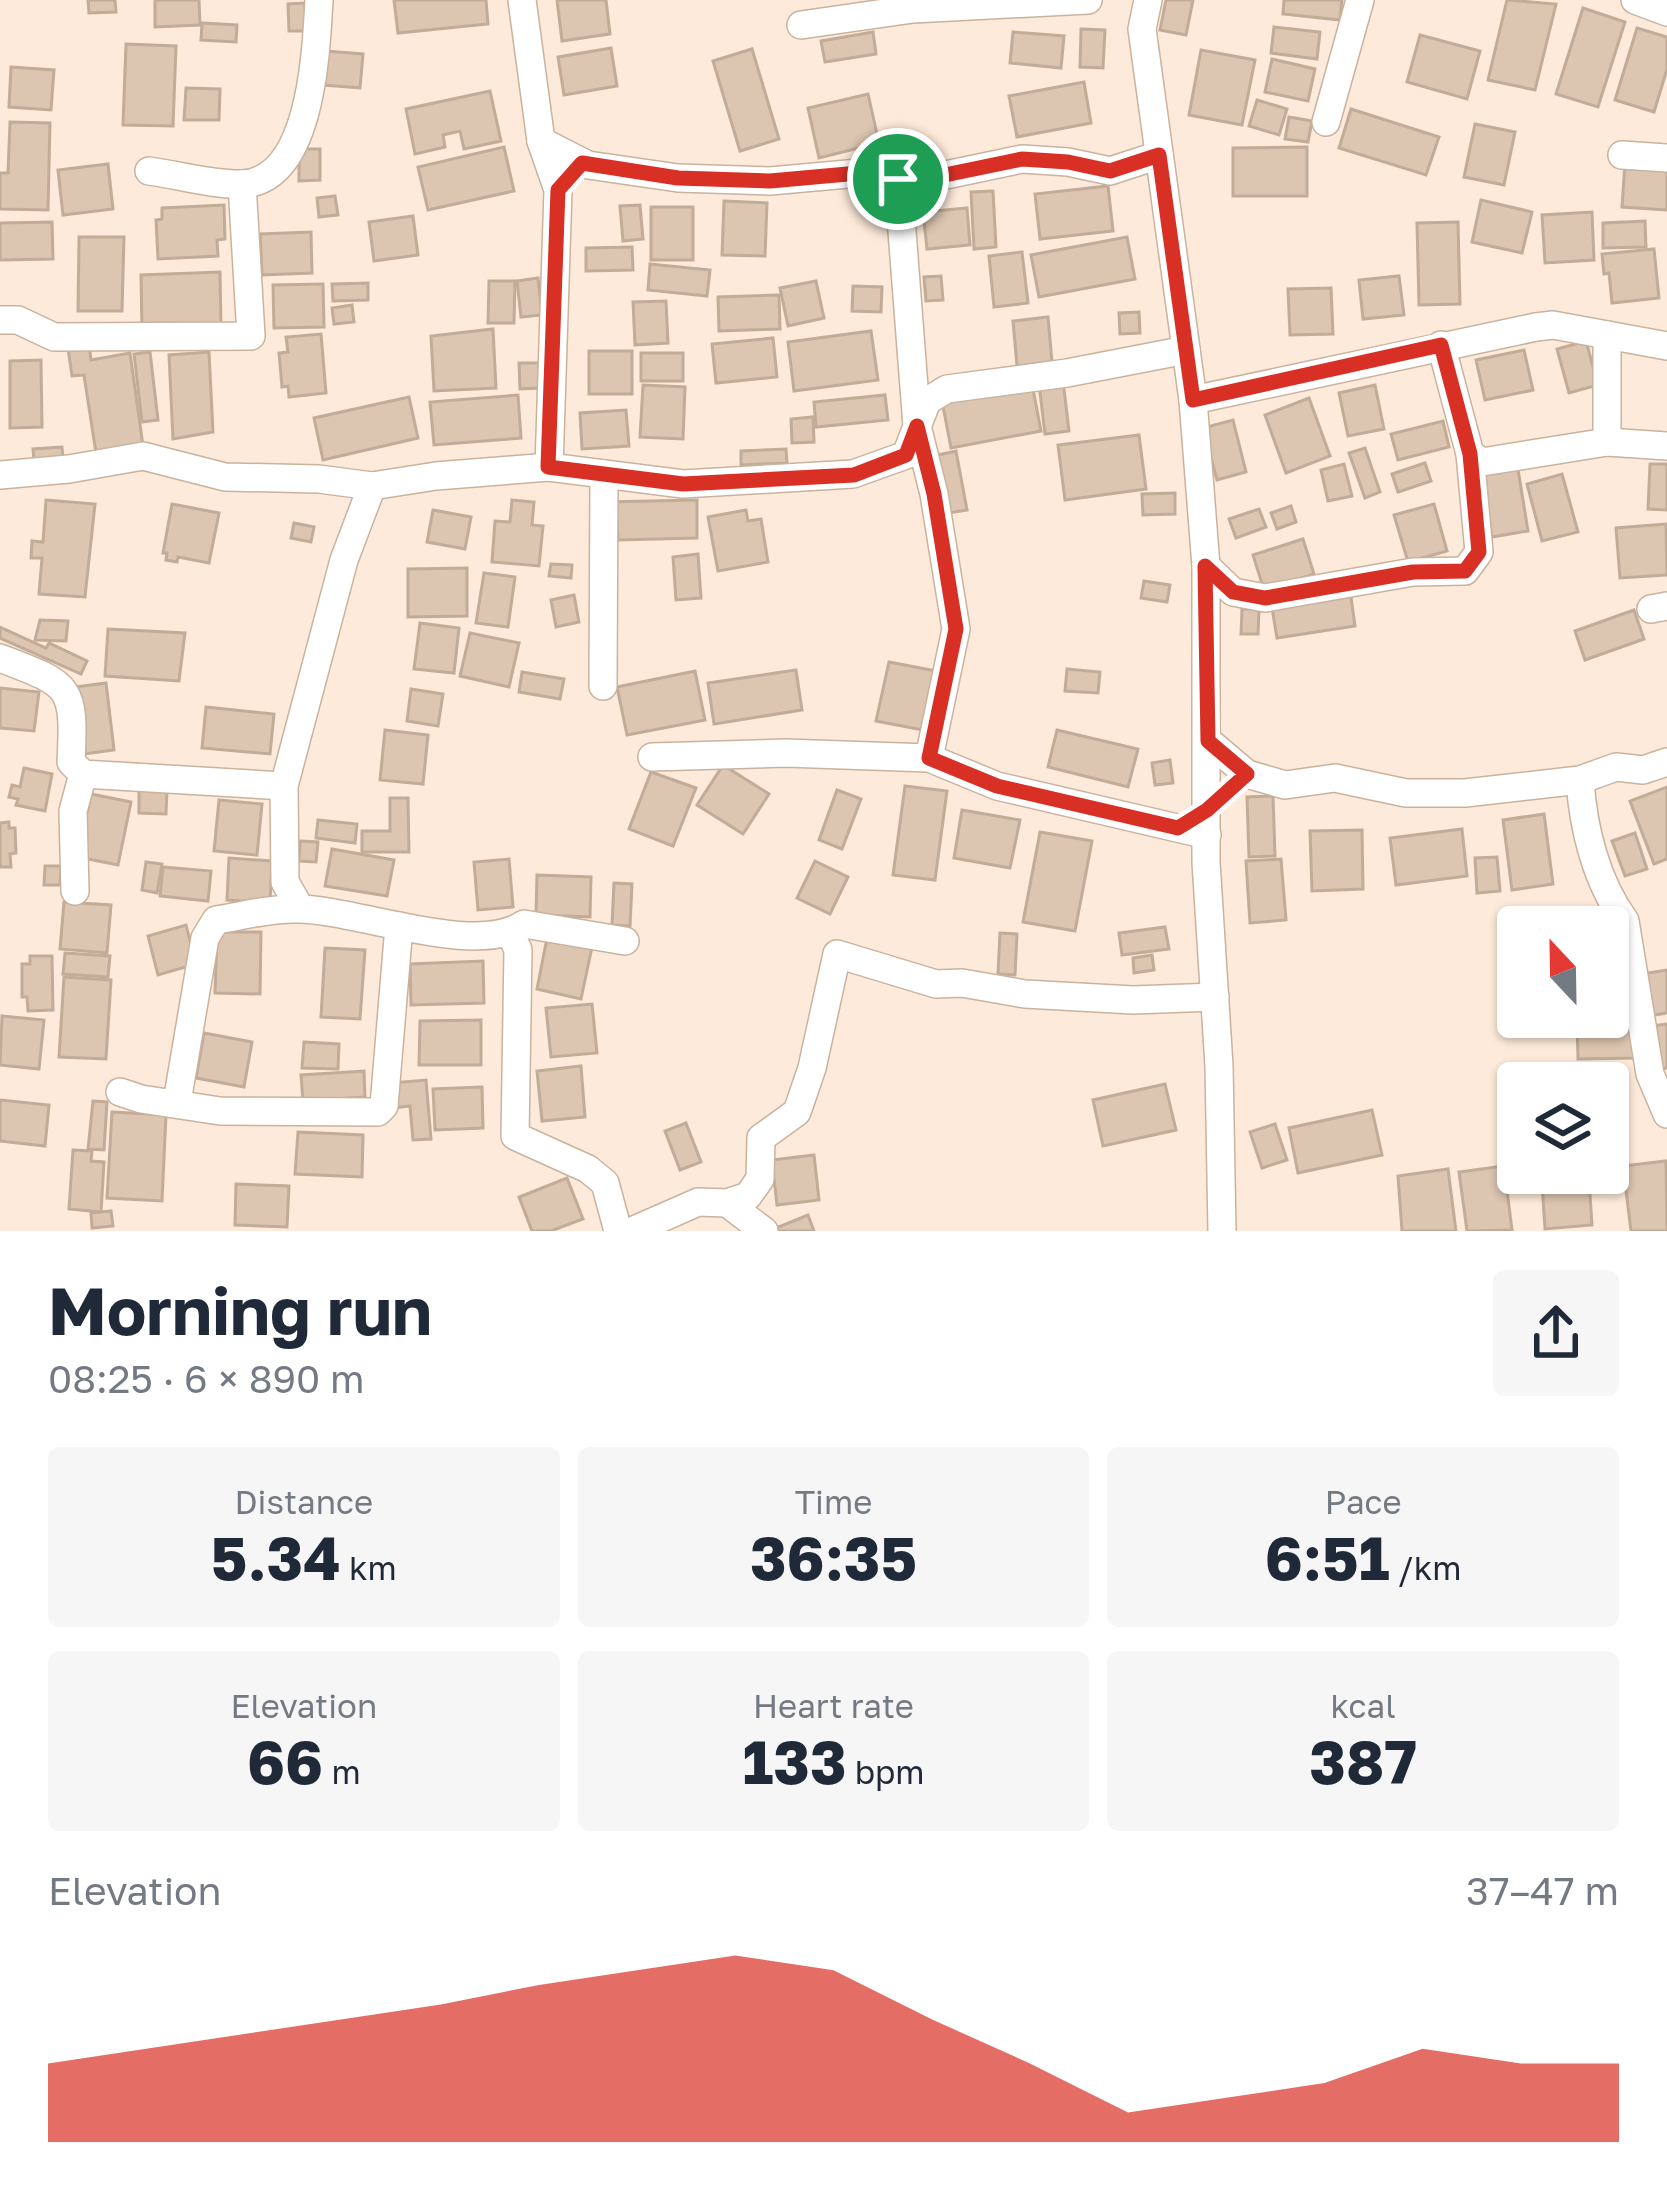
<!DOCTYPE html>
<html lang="en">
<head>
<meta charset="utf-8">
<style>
	body { margin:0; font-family:"Golos Text",sans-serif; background:#f6f6f7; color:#1f2937; height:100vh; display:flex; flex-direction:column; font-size:45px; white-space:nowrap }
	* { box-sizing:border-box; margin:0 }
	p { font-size:39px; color:#747a83 }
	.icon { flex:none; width:66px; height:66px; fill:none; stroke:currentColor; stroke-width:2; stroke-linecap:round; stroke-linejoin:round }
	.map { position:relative; height:1231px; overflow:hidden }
	.drawer { display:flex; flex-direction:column; background:#fff; flex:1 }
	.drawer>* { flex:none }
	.needle { width:78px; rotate:338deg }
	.buttons { position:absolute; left:1497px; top:906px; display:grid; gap:24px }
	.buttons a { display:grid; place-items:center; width:132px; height:132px; border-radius:12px; background:#fff; box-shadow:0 3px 9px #0004; font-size:60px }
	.pin { position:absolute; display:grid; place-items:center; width:102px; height:102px; color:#fff; margin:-51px; border:6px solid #fff; border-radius:50%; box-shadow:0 3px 12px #0007 }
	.round { display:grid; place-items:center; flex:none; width:126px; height:126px; border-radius:12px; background:#f6f6f7 }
	.overview { display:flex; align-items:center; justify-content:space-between; height:204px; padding:0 48px }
	h1 { font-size:66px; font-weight:700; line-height:90px }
	.stats { display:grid; grid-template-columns:repeat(3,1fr); gap:18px; height:204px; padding:12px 48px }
	.stats div { display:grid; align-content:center; border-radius:12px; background:#f6f6f7; text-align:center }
	.stats b { font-size:60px; font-weight:700 }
	.stats small { font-size:33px; font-weight:400 }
	.stats p { font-size:33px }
	.chart { height:336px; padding:24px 48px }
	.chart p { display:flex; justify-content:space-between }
	.chart svg { width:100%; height:216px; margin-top:12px; fill:#d93025; opacity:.7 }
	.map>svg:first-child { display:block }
	.building { fill:#dcc5b1; stroke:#c2ac98; stroke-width:3 }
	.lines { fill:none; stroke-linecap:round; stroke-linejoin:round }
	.minor-casing { stroke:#c9b39f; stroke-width:30 }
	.minor { stroke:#fff; stroke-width:27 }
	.route-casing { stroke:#fff; stroke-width:24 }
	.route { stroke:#d93025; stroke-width:15 }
</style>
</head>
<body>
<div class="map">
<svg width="1667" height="1231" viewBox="0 0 1667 1231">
	<rect width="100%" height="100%" fill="#fdeada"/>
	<!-- building -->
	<g class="building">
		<polygon points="88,0 115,0 116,12 89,13"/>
		<polygon points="155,0 199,0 200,25 155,27"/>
		<polygon points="394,0 486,0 488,24 398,33"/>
		<polygon points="557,0 606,0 610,34 562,41"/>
		<polygon points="1166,0 1193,0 1186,35 1160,30"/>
		<polygon points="1284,0 1342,0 1340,20 1283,14"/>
		<polygon points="1507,0 1556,4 1535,90 1488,80"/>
		<polygon points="305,3 306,31 289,31 288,4"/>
		<polygon points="1583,8 1625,22 1598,107 1556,94"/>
		<polygon points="202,23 237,25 236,42 201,40"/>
		<polygon points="1274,27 1320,32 1317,59 1271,53"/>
		<polygon points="1637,28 1667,37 1667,69 1654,112 1615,100"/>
		<polygon points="1081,29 1105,30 1103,68 1080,67"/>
		<polygon points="873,32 876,54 825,62 821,41"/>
		<polygon points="1013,32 1064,36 1061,68 1010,63"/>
		<polygon points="1420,35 1480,51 1467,99 1407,82"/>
		<polygon points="126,44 176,46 173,126 123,125"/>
		<polygon points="611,48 617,86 564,95 558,57"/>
		<polygon points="752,49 779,139 740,151 713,61"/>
		<polygon points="1201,50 1255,60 1242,125 1189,115"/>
		<polygon points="325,51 363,54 360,88 323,85"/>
		<polygon points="1272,59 1315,69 1308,101 1265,92"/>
		<polygon points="11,67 54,70 51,110 9,107"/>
		<polygon points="1084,82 1091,123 1017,137 1009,96"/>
		<polygon points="186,88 220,89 219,120 184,120"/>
		<polygon points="490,91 501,141 464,149 460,131 443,135 445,147 415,154 406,109"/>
		<polygon points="868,94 879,143 819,158 808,108"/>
		<polygon points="1257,100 1287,109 1279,135 1249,126"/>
		<polygon points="1351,109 1439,137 1426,175 1339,148"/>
		<polygon points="1289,117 1312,121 1308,142 1285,139"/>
		<polygon points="10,122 50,123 48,210 0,209 0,173 8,173"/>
		<polygon points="1475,124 1515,132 1504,185 1464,177"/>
		<polygon points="504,147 514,191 428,210 418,167"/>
		<polygon points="1307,147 1307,196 1233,196 1233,148"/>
		<polygon points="299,149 320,149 320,180 299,181"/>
		<polygon points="1625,162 1667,165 1667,210 1622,207"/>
		<polygon points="108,164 113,209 63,215 58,170"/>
		<polygon points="1108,186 1113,231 1040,239 1035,194"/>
		<polygon points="993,191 996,247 974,249 971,192"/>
		<polygon points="335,196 338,215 319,217 317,198"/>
		<polygon points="1481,200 1532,212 1522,253 1472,242"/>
		<polygon points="724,201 767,203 765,256 722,255"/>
		<polygon points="224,205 225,239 217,240 218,256 158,259 156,220 162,219 162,208"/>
		<polygon points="640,205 643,239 623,241 620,206"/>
		<rect x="651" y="207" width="42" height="53"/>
		<polygon points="967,208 970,245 927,249 923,212"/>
		<polygon points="1592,212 1594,260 1545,263 1542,215"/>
		<polygon points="413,216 418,255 374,261 369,222"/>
		<polygon points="1645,221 1646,247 1603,248 1603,223"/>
		<polygon points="52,222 53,259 0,260 0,223"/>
		<polygon points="1458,222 1460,304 1419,305 1417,223"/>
		<polygon points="311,232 312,273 262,275 260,234"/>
		<polygon points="79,237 124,237 122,311 78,311"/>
		<polygon points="1127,237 1135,279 1039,297 1031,255"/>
		<polygon points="632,247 633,270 586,271 586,248"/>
		<polygon points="1654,249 1659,298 1612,303 1609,273 1604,274 1602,254"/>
		<polygon points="1022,252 1028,303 994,307 989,256"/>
		<polygon points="650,264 710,270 707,296 648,290"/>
		<polygon points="220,272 221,328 142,330 141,275"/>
		<polygon points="941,276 943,300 926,301 924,277"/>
		<polygon points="1399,276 1404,315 1363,319 1359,280"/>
		<polygon points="538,278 542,315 521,317 517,281"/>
		<polygon points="489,281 515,281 514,323 488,323"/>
		<polygon points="816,281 824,318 788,326 780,288"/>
		<polygon points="368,283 368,300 333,301 332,284"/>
		<polygon points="323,284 324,327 274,328 273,285"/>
		<polygon points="853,286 882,287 881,312 852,311"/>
		<polygon points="1331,288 1333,334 1290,335 1288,289"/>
		<polygon points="779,295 780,329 719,331 718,297"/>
		<polygon points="666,301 668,343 635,345 633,302"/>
		<polygon points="352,305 354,322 334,324 332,308"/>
		<polygon points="1139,312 1140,333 1120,334 1119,313"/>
		<polygon points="1048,317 1052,362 1017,366 1013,321"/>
		<polygon points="493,329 496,388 434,391 431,336"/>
		<polygon points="871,331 878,380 794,391 788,342"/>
		<polygon points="321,334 326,393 289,397 288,386 282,387 279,353 288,352 286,337"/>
		<polygon points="773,338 777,377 716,383 712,344"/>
		<polygon points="1586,341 1598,385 1569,393 1557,349"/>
		<polygon points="89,344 91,360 130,353 143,446 96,453 84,375 72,376 68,348"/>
		<polygon points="1524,350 1533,390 1485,400 1476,360"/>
		<rect x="589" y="351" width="43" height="43"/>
		<polygon points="150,352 158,420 142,422 134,354"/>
		<polygon points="209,352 213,432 173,439 169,355"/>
		<rect x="641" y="353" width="42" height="28"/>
		<polygon points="41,360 42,427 10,428 10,361"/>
		<polygon points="519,363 539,363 540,388 520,389"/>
		<polygon points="1063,381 1069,431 1045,434 1039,384"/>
		<polygon points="1032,384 1041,431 951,448 942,401"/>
		<polygon points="643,385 685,387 683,439 640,437"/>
		<polygon points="1375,385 1384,429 1348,436 1339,393"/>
		<polygon points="518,395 521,438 434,445 430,402"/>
		<polygon points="885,395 888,420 816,427 814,402"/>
		<polygon points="409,397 418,438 323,460 314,418"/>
		<polygon points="1309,398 1330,456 1286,473 1265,415"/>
		<polygon points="626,410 629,446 582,449 580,413"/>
		<polygon points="813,417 814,442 792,443 791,419"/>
		<polygon points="1233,420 1246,472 1217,480 1203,428"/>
		<polygon points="1443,421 1449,447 1398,460 1391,434"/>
		<polygon points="1139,435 1146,489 1065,500 1058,445"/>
		<polygon points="62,447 63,459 34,461 33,449"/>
		<polygon points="1365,448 1380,492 1365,498 1349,453"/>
		<polygon points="786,449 787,463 741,465 741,451"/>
		<polygon points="956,451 967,510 948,513 938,455"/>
		<polygon points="1425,463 1431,481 1398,492 1392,474"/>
		<polygon points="1517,463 1528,531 1492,537 1481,469"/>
		<polygon points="1344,464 1352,496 1328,501 1321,470"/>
		<polygon points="1650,464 1667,464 1667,510 1648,509"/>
		<polygon points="1562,474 1578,532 1542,541 1527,484"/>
		<polygon points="1175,493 1175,514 1143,515 1142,494"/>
		<polygon points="46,500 95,504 85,597 39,594 42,558 31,558 32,541 43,542"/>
		<polygon points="512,500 534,502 532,525 543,526 539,566 492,562 495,521 510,522"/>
		<polygon points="697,500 697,538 618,540 617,519 605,502"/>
		<polygon points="172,504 219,513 209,563 178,557 177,562 166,560 167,553 163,553"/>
		<polygon points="1434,504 1447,551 1408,562 1394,515"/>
		<polygon points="1291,506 1296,522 1277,529 1271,513"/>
		<polygon points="1259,509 1266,527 1236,538 1229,519"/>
		<polygon points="433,510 471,517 465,549 427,542"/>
		<polygon points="746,510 748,521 761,519 768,562 718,571 708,517"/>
		<polygon points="294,523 314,527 311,542 291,538"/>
		<polygon points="1666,524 1667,575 1620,578 1616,528"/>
		<polygon points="1303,539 1314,574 1264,590 1253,555"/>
		<polygon points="698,554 701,598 676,600 673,557"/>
		<polygon points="551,564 572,565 571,578 549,576"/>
		<polygon points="467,568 467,616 408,617 408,569"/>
		<polygon points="484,573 515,577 508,627 476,623"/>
		<polygon points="1144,581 1170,585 1167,602 1141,598"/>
		<polygon points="1350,590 1355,626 1277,638 1271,602"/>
		<polygon points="574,595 579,622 556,627 551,600"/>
		<polygon points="1242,609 1259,609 1258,634 1241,634"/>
		<polygon points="1634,610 1644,639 1585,660 1575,631"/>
		<polygon points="40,620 68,621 66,641 35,640"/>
		<polygon points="420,623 459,628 454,673 414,669"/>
		<polygon points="0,627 46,648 49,643 87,661 81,674 0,638"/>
		<polygon points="108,629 185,633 179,681 105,676"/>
		<polygon points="470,633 519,643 509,687 460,676"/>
		<polygon points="889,662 936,671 923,730 876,721"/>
		<polygon points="1067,669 1100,672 1098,693 1065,691"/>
		<polygon points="796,670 802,710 714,724 708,683"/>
		<polygon points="695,671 705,720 627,735 617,687"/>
		<polygon points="522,672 564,679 560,699 519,692"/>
		<polygon points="106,683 114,750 83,754 75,687"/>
		<polygon points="0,688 39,692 34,731 0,728"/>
		<polygon points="411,689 443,694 438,726 407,721"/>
		<polygon points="206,707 274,714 270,754 202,748"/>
		<polygon points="385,730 428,735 423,784 380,780"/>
		<polygon points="1057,730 1138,749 1128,787 1048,767"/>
		<polygon points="1170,760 1173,783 1155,785 1152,763"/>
		<polygon points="723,765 769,794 743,834 697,805"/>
		<polygon points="24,768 52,774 45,811 16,805 18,799 9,797 12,785 20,787"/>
		<polygon points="651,772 696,788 673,846 629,829"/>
		<polygon points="905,786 947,791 935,880 893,875"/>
		<polygon points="1667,787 1667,859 1654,864 1630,801"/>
		<polygon points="139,790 167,790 166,814 139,813"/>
		<polygon points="837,790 861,799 842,849 819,840"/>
		<polygon points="91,794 131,802 118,865 78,857"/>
		<polygon points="1273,796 1275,856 1249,857 1247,797"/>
		<polygon points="390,798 408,798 409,852 362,852 362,831 390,831"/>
		<polygon points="219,800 262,804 257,855 214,851"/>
		<polygon points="962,810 1020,820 1010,868 954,858"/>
		<polygon points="1544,814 1553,884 1512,890 1503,820"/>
		<polygon points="318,820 357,824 355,843 316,838"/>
		<polygon points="9,822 9,828 15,828 16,853 10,854 11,867 0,867 0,823"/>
		<polygon points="1462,829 1467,876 1396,885 1390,838"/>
		<polygon points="1362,830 1363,889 1312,891 1310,831"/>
		<polygon points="1040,832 1092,841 1075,931 1023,922"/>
		<polygon points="1635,833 1647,869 1625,876 1612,841"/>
		<polygon points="300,841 318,842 316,862 299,861"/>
		<polygon points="332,849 394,860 387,896 325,886"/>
		<polygon points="1497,857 1500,891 1477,893 1475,858"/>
		<polygon points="229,858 272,861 270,903 227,900"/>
		<polygon points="509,859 513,907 478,910 474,862"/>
		<polygon points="1281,859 1286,920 1250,923 1246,861"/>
		<polygon points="815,861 848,877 830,914 797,898"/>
		<polygon points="146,862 162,864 157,893 142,890"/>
		<polygon points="45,866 61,866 60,885 44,885"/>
		<polygon points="163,867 211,871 208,901 160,896"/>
		<polygon points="537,875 591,877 590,917 536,915"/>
		<polygon points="614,883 632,884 630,926 612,925"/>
		<polygon points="64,902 111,905 107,953 60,949"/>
		<polygon points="186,925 196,964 158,975 148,936"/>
		<polygon points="1165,927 1169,949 1122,955 1119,933"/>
		<polygon points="217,932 261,932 260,994 215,993"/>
		<polygon points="1000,933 1017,934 1015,975 998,974"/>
		<polygon points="547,938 592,947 581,999 537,989"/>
		<polygon points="325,948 365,950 360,1019 321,1017"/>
		<polygon points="1615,949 1634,1003 1608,1013 1608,951"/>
		<polygon points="65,953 110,956 108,977 63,974"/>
		<polygon points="1152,955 1154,970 1134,973 1133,958"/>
		<polygon points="30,956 52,956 53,1010 28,1011 27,997 22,997 22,964 30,964"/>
		<polygon points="483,961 484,1003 411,1005 410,964"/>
		<polygon points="1667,970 1667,1013 1643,1017 1636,975"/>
		<polygon points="64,977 111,980 106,1059 59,1057"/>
		<polygon points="592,1004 597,1053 551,1057 546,1008"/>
		<polygon points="2,1016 44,1020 39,1069 0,1065"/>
		<polygon points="481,1020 481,1065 419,1065 420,1021"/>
		<polygon points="1635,1023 1636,1058 1578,1059 1577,1026"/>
		<polygon points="1667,1024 1667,1068 1650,1070 1644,1027"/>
		<polygon points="204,1033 252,1042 244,1087 196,1078"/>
		<polygon points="304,1042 339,1044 338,1069 302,1068"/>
		<polygon points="581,1066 585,1117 542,1121 537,1071"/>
		<polygon points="364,1071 365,1097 303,1101 301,1075"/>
		<polygon points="1578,1077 1578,1083 1524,1083 1524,1079"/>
		<polygon points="426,1080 431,1139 413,1140 410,1106 392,1108 390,1083"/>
		<polygon points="1165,1084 1176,1130 1103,1146 1093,1100"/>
		<polygon points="482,1087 483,1128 435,1130 433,1089"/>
		<polygon points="0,1100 49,1105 45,1146 0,1141"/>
		<polygon points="93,1101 107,1102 104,1150 88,1149"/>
		<polygon points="1372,1110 1382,1155 1298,1173 1289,1128"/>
		<polygon points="112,1112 166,1115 162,1201 107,1198"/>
		<polygon points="686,1123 701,1162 680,1170 665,1131"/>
		<polygon points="1275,1124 1287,1160 1262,1168 1250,1132"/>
		<polygon points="298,1132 363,1135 362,1177 295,1174"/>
		<polygon points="73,1150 92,1151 91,1161 104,1162 101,1212 69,1209"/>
		<polygon points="814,1155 819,1200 777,1205 772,1160"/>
		<polygon points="1666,1161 1667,1231 1631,1231 1623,1166"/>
		<polygon points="1504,1166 1512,1230 1467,1231 1459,1172"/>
		<polygon points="1448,1169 1456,1231 1402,1231 1398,1176"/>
		<polygon points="567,1178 583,1219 551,1231 532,1231 519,1197"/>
		<polygon points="1589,1180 1592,1225 1545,1229 1542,1184"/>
		<polygon points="236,1184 289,1186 287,1227 235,1225"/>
		<polygon points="111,1211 113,1226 92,1228 91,1213"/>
		<polygon points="808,1215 814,1231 769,1231"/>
	</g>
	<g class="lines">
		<defs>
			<g id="minor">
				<polyline points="522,0 541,141 558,190 549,467"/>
				<polyline points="1148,0 1142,29 1193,400 1206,566 1206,862 1219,1066 1222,1231"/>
				<polyline points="1635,0 1667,12"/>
				<polyline points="801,25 913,9 1088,0"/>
				<polyline points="1326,122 1360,0"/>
				<polyline points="541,141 588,165 678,178 770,181 870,172 898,179 941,176 1022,159 1068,162 1110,171 1159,155"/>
				<polyline points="1622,155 1667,158"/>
				<path d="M149,171C179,175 213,185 242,184C312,181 316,51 319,0"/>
				<polyline points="898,179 917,426 934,494 956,629 929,758"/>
				<polyline points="0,320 18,320 54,337 251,336 242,184"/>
				<polyline points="1607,335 1607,442"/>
				<polyline points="1441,345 1470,454"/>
				<polyline points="1193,400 1536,327 1553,325 1667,346"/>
				<polyline points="0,475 69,469 143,456 225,477 319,479 372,486 436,476 549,467 683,484 853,474 906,455 927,401 947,389 1067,373 1186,350"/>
				<polyline points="1206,566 1233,592 1265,598 1413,572 1465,571 1479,552 1470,454 1482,462 1607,442 1667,446"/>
				<polyline points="1651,609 1667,606"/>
				<path d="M0,658C71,685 75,685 71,762L83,774L284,786"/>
				<polyline points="603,686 604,474"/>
				<polyline points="1208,741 1247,774 1285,785 1335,778 1406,793 1465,793 1580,780 1616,767 1643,770 1667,762"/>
				<polyline points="652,757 786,753 929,758 997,786 1207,835"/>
				<path d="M1580,780C1583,828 1596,881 1625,921L1650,1074L1667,1114"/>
				<polyline points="75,891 73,811 83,774"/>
				<polyline points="300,908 285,882 284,786 344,560 372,486"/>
				<polyline points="511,934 518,950 515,1136 588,1169 605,1183 618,1231"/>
				<polyline points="120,1092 141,1099 220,1111 378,1112 384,1106 399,926"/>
				<path d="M177,1102L205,938L216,920C242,916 271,908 298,909C356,909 476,958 524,924L625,941"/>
				<polyline points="727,1203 764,1231"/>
				<polyline points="632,1231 698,1202 727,1203 748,1196 760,1179 761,1138 797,1112 812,1068 837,954 936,984 962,983 1025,994 1133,1000 1215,997"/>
			</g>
		</defs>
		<!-- minor casing -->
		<use href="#minor" class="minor-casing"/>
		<!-- minor -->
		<use href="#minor" class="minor"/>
	</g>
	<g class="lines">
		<defs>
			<polygon id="route" points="1159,155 1193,400 1441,345 1470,454 1479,552 1465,571 1413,572 1265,598 1233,592 1205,566 1208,741 1247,774 1207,810 1178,828 997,786 929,758 956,629 934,494 917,426 906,455 854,475 683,484 548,467 558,190 582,163 678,178 770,181 870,172 898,179 940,176 1022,159 1068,162 1110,171"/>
		</defs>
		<!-- route casing -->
		<use href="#route" class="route-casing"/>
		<!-- route -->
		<use href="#route" class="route"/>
	</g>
</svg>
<div class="buttons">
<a><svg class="needle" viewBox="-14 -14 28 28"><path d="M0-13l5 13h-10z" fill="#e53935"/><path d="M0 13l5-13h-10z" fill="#747a83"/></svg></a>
<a><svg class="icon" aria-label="layers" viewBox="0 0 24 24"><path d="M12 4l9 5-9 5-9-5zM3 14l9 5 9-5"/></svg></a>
</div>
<div class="pin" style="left:898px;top:179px;background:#1e9e55"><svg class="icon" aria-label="arrive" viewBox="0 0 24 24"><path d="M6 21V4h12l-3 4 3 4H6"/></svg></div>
</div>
<section class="drawer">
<div class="overview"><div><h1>Morning run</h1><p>08:25 · 6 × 890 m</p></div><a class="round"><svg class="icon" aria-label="share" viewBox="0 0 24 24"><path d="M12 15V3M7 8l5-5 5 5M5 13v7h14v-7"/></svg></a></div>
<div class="stats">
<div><p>Distance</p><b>5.34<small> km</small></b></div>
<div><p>Time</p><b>36:35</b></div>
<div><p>Pace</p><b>6:51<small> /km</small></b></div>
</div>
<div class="stats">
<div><p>Elevation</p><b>66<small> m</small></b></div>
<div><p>Heart rate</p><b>133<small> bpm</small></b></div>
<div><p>kcal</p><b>387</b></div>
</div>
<div class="chart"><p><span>Elevation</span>37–47 m</p>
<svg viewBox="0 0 160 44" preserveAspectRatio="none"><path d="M0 44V28L10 25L20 22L30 19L40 16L50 12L60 9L70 6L80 9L90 19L100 28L110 38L120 35L130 32L140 25L150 28L160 28V44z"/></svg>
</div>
</section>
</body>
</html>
